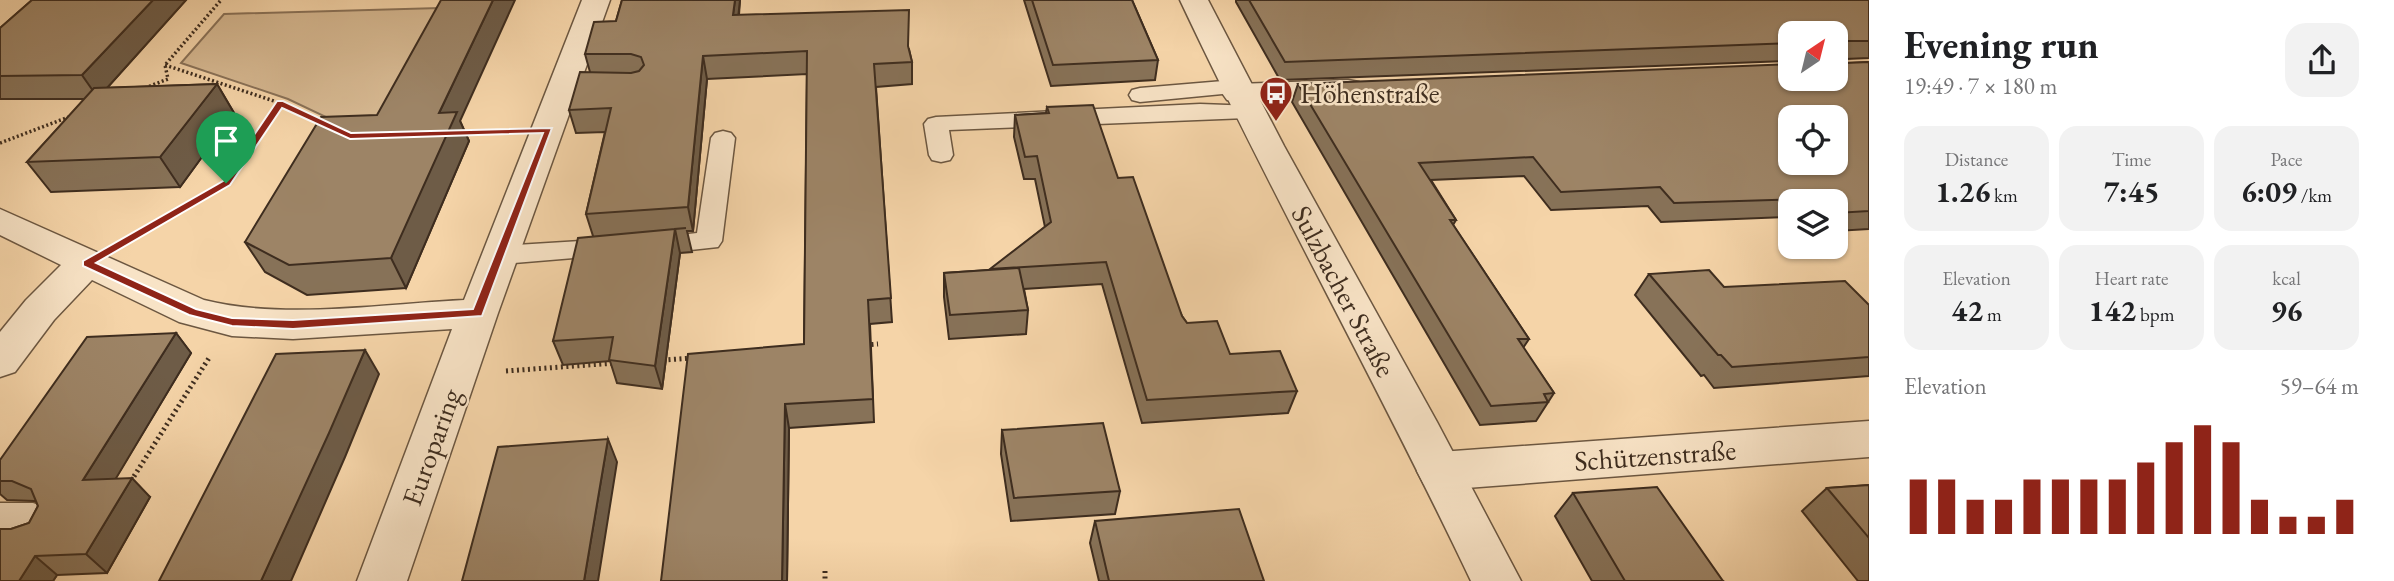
<!DOCTYPE html>
<html lang="en">
<head>
<meta charset="utf-8">
<style>
	body { margin:0; font-family:"EB Garamond",serif; background:#f2f2f2; color:#202124; height:100vh; display:flex; flex-direction:column; font-size:26px; white-space:nowrap }
	* { box-sizing:border-box; margin:0 }
	p { font-size:23px; color:#757577 }
	.icon { flex:none; width:38px; height:38px; fill:none; stroke:currentColor; stroke-width:2; stroke-linecap:round; stroke-linejoin:round }
	.map { position:relative; flex:1; overflow:hidden }
	.drawer { display:flex; flex-direction:column; background:#fff; width:525px }
	.drawer>* { flex:none }
	.needle { width:46px; rotate:35deg }
	.fabs { position:absolute; left:1778px; top:21px; display:grid; gap:14px }
	.fabs a { display:grid; place-items:center; width:70px; height:70px; border-radius:14px; background:#fff; box-shadow:0 2px 5px #0004; font-size:35px }
	.pin { position:absolute; display:grid; place-items:center; width:60px; height:60px; color:#fff; margin:-72px -30px; border-radius:50% 50% 50% 0; rotate:-45deg; box-shadow:0 0 7px #0007 }
	.pin .icon { rotate:45deg }
	.round { display:grid; place-items:center; flex:none; width:74px; height:74px; border-radius:21px; background:#f2f2f2 }
	.head { display:flex; align-items:center; justify-content:space-between; height:119px; padding:0 35px }
	h1 { font-size:38px; font-weight:700; line-height:52px }
	.figures { display:grid; grid-template-columns:repeat(3,1fr); gap:10px; height:119px; padding:7px 35px }
	.figures div { display:grid; align-content:center; border-radius:18px; background:#f2f2f2; text-align:center }
	.figures b { font-size:30px; font-weight:700 }
	.figures small { font-size:19px; font-weight:400 }
	.figures p { font-size:19px }
	.chart { height:196px; padding:14px 35px }
	.chart p { display:flex; justify-content:space-between }
	.chart svg { width:100%; height:126px; margin-top:7px; stroke:#8f2418; stroke-width:6 }
	main { display:flex; flex:1; min-height:0 }
	.map>svg:first-child { display:block }
	.green { fill:#d6b891; stroke:#8a7258; stroke-width:2 }
	.lines { fill:none; stroke-linecap:round; stroke-linejoin:round }
	.service-casing { stroke:#6c5741; stroke-width:3 }
	.minor-casing { stroke:#6c5741; stroke-width:3 }
	.tertiary-casing { stroke:#6c5741; stroke-width:3 }
	.path-far1 { stroke:#3e2d1f; stroke-width:3.5; stroke-dasharray:2 2.5; stroke-linecap:butt }
	.path { stroke:#3e2d1f; stroke-width:5; stroke-dasharray:2 3.5; stroke-linecap:butt }
	.service { fill:#f8e3c6; fill-rule:evenodd }
	.minor { fill:#f8e3c6; fill-rule:evenodd }
	.tertiary { fill:#f8e3c6; fill-rule:evenodd }
	.wall { fill:#877258; stroke:#3e2d1f; stroke-width:2 }
	.shaded-wall { fill:#6e5c47; stroke:#3e2d1f; stroke-width:2 }
	.building { fill:#9d8466; stroke:#3e2d1f; stroke-width:2; fill-rule:evenodd }
	.route { fill:#8f2418; stroke:#fff; stroke-width:2; fill-rule:evenodd }
	.labels { text-anchor:middle; dominant-baseline:central; stroke-width:5; stroke-linejoin:round; paint-order:stroke }
	.poi-label { font-size:28px; fill:#3e2d1f; stroke:#f8e3c6; text-anchor:start }
	.street-label { font-size:28px; fill:#3e2d1f; stroke:#f8e3c6 }
</style>
</head>
<body>
<main>
<div class="map">
<svg width="1869" height="581" viewBox="0 0 1869 581">
	<rect width="100%" height="100%" fill="#f5d4a8"/>
	<filter id="stains"><feTurbulence type="fractalNoise" baseFrequency=".00286" numOctaves="4"/><feColorMatrix values="0 0 0 0 .2 0 0 0 0 .09 0 0 0 0 .02 0 0 0 .5 -.17"/></filter>
	<radialGradient id="worn" r=".72"><stop offset=".6" stop-color="#630" stop-opacity="0"/><stop offset="1" stop-color="#630" stop-opacity=".3"/></radialGradient>
	<!-- green -->
	<polygon class="green" points="439,8 412,103 353,130 288,99 181,63 224,14"/>
	<g class="lines">
		<defs>
			<g id="service">
				<polygon points="1235,80 1243,82 1246,87 1243,92 1140,102 1132,100 1129,95 1132,90 1140,88"/>
				<polygon points="1200,104 1255,106 1259,111 1255,116 1247,118 949,130 953,155 950,160 941,162 932,160 929,155 924,124 928,119 936,117"/>
				<polygon points="723,131 731,133 735,138 722,241 718,247 654,254 645,251 641,245 645,239 697,233 711,138 715,133"/>
				<polygon points="613,239 622,242 626,248 622,254 501,264 491,262 487,255 491,248 501,246"/>
			</g>
			<g id="minor">
				<path d="M582,0H610L498,313L407,581H357L452,329L293,339L232,336L179,322L92,280L54,320L15,372L0,377V332L26,300L61,265L0,235V209L204,300C282,320 382,304 464,300Z"/>
				<polygon points="1348,80 1359,82 1363,89 1359,96 1238,102 1227,100 1222,93 1227,86 1238,84"/>
				<polygon points="1869,421 1869,457 1440,490 1424,484 1417,471 1424,458 1440,452"/>
				<polygon points="0,503 33,503 50,509 57,524 50,539 33,545 0,545"/>
			</g>
			<path id="tertiary" d="M1180,0H1208L1284,146L1437,422L1521,581H1471C1378,385 1272,196 1180,0Z"/>
		</defs>
		<!-- service casing -->
		<use href="#service" class="service-casing"/>
		<!-- minor casing -->
		<use href="#minor" class="minor-casing"/>
		<!-- tertiary casing -->
		<use href="#tertiary" class="tertiary-casing"/>
		<!-- path-far1 -->
		<g class="path-far1">
			<polyline points="165,65 280,103 321,123"/>
			<polyline points="145,88 168,79 165,65 221,0"/>
			<polyline points="460,133 500,132"/>
			<polyline points="0,143 74,115"/>
			<polyline points="131,238 226,183 280,103"/>
		</g>
		<!-- path -->
		<g class="path">
			<polyline points="866,345 878,344"/>
			<polyline points="663,360 693,358"/>
			<polyline points="506,371 616,363"/>
			<polyline points="131,481 209,358"/>
			<polyline points="825,571 825,581"/>
		</g>
		<!-- service -->
		<use href="#service" class="service"/>
		<!-- minor -->
		<use href="#minor" class="minor"/>
		<!-- tertiary -->
		<use href="#tertiary" class="tertiary"/>
	</g>
	<!-- wall -->
	<g class="wall">
		<polygon points="32,0 186,0 107,88 217,84 234,113 180,187 51,192 27,162 85,99 0,99 0,28"/>
		<polygon points="622,0 740,0 739,15 909,49 912,62 912,84 876,87 892,322 870,324 874,422 789,428 787,581 661,581 804,344 807,74 707,79 693,231 687,231 692,252 680,253 662,389 617,383 610,361 563,365 553,341 593,236 586,214 605,132 576,133 569,110 590,72 585,54 616,21"/>
		<polygon points="1024,0 1132,0 1158,60 1155,80 1051,86"/>
		<polygon points="1236,0 1869,0 1869,58 1846,59 1846,63 1869,62 1869,229 1836,231 1836,201 1790,201 1790,219 1789,217 1661,222 1648,206 1551,210 1524,176 1431,180 1456,220 1453,225 1529,339 1523,348 1554,393 1536,421 1480,425 1292,102 1298,84 1836,79 1836,33 1790,33 1790,61 1280,80 1236,2"/>
		<polygon points="1047,107 1118,178 1182,316 1187,323 1230,354 1297,391 1288,413 1142,423 1102,284 1024,289 1028,310 1026,334 949,339 944,297 944,273 990,270 1045,227 1035,179 1024,179 1014,137 1015,115 1046,113"/>
		<polygon points="460,121 469,141 406,288 307,295 265,272 245,242"/>
		<polygon points="1649,274 1724,287 1869,305 1869,376 1714,388 1704,375 1701,376 1635,295"/>
		<polygon points="176,333 191,353 115,479 150,497 107,573 57,575 53,581 11,529 29,523 38,506 36,501 34,501 7,500 0,494 0,460"/>
		<polygon points="1002,430 1120,491 1115,514 1011,521 1001,454"/>
		<polygon points="1869,485 1869,581 1858,581 1802,511 1827,488"/>
		<polygon points="1573,493 1723,581 1592,581 1555,516"/>
		<polygon points="1095,521 1264,581 1099,581 1090,543"/>
	</g>
	<!-- shaded-wall -->
	<g class="shaded-wall">
		<polygon points="153,0 186,0 98,98 82,75"/>
		<polygon points="493,0 515,0 460,121 469,141 406,288 391,258 439,113"/>
		<polygon points="735,0 740,0 736,37 733,15"/>
		<polygon points="703,56 707,79 693,231 688,207"/>
		<polygon points="217,84 234,113 180,187 160,157"/>
		<polygon points="675,229 680,253 662,389 655,366"/>
		<polygon points="176,333 191,353 103,500 83,480"/>
		<polygon points="365,350 379,374 345,457 291,581 261,581"/>
		<polygon points="785,404 789,428 787,581 782,581"/>
		<polygon points="608,439 617,462 598,581 584,581"/>
		<polygon points="132,478 150,497 107,573 86,554"/>
		<polygon points="35,556 57,575 53,581 19,581"/>
	</g>
	<!-- building -->
	<g class="building">
		<polygon points="32,0 153,0 82,75 0,76 0,28"/>
		<polygon points="441,0 493,0 439,113 457,112 391,258 289,265 245,242 321,117 377,115"/>
		<polygon points="622,0 735,0 733,15 909,10 908,46 912,62 874,64 891,298 868,300 873,399 785,404 782,581 661,581 688,354 804,344 807,51 703,56 688,207 586,214 611,108 569,110 580,72 631,73 639,71 644,65 641,57 631,54 585,54 594,22 616,21"/>
		<polygon points="1032,0 1132,0 1158,60 1053,65"/>
		<path d="M1249,0H1869V41H1847L1846,63L1869,62V211L1836,213V201H1807L1804,199L1674,203L1660,187L1561,192L1533,157L1419,163L1456,220H1450L1529,339H1518L1554,393L1544,394L1548,402L1491,406L1298,84L1790,64V79H1836V33H1790V43L1285,62ZM1790,117H1836V163H1790Z"/>
		<polygon points="217,84 160,157 27,162 94,88"/>
		<polygon points="1093,105 1118,178 1133,177 1182,316 1187,323 1217,321 1230,354 1280,351 1297,391 1147,400 1106,262 990,269 1051,222 1037,156 1025,157 1015,115 1049,113 1047,107"/>
		<polygon points="686,228 675,229 655,366 609,360 613,337 553,341 578,238"/>
		<polygon points="1019,268 1028,310 950,315 944,273"/>
		<polygon points="1709,270 1724,287 1845,281 1869,305 1869,357 1732,367 1721,355 1718,355 1649,274"/>
		<polygon points="176,333 83,480 132,478 86,554 35,556 19,581 0,581 0,529 11,529 29,523 38,506 31,489 12,481 0,481 0,460 87,337"/>
		<polygon points="365,350 329,433 261,581 159,581 276,354"/>
		<polygon points="1103,423 1120,491 1014,498 1002,430"/>
		<polygon points="608,439 584,581 462,581 498,447"/>
		<polygon points="1869,485 1869,538 1827,488"/>
		<polygon points="1657,487 1723,581 1625,581 1573,493"/>
		<polygon points="1239,509 1264,581 1109,581 1095,521"/>
	</g>
	<!-- route -->
	<path class="route" d="M277,101H283L351,133L552,128L482,316L293,329L232,326L189,315L83,266V261L223,181ZM282,108L350,139L543,133L473,309L293,320L232,318L196,309L96,263L230,185Z"/>
	<!-- icons -->
	<defs>
		<symbol id="bus-pin" viewBox="-11 -11 22 30"><path d="M0 17L-7.5 6A9.5 9.5 0 1 1 7.5 6Z" fill="#8f2418" stroke="#f8e3c6"/><path d="M-5-6H5V4H4V6H2V4H-2V6H-4V4H-5ZM-3.5-4V0h7V-4ZM-3.5 1.2v1.5H-2V1.2ZM2 1.2v1.5H3.5V1.2Z" fill="#fff"/></symbol>
	</defs>
	<g fill-rule="evenodd">
		<use href="#bus-pin" x="1257" y="74" width="38" height="52"/>
	</g>
	<g class="labels">
		<!-- poi labels -->
		<g class="poi-label">
			<text x="1300" y="93">Höhenstraße</text>
		</g>
		<!-- street labels -->
		<g class="street-label">
			<text transform="translate(1344 291) rotate(62)">Sulzbacher Straße</text>
			<text transform="translate(431 447) rotate(-70)">Europaring</text>
			<text transform="translate(1655 455) rotate(-4)">Schützenstraße</text>
		</g>
	</g>
	<rect width="100%" height="100%" filter="url(#stains)"/>
	<rect width="100%" height="100%" fill="url(#worn)"/>
</svg>
<div class="fabs">
<a><svg class="needle" viewBox="-14 -14 28 28"><path d="M0-13l5 13h-10z" fill="#e53935"/><path d="M0 13l5-13h-10z" fill="#757577"/></svg></a>
<a><svg class="icon" aria-label="locate" viewBox="0 0 24 24"><circle cx="12" cy="12" r="6"/><path d="M12 2v4M12 18v4M2 12h4M18 12h4"/></svg></a>
<a><svg class="icon" aria-label="layers" viewBox="0 0 24 24"><path d="M12 4l9 5-9 5-9-5zM3 14l9 5 9-5"/></svg></a>
</div>
<div class="pin" style="left:226px;top:183px;background:#1e9e55"><svg class="icon" aria-label="arrive" viewBox="0 0 24 24"><path d="M6 21V4h12l-3 4 3 4H6"/></svg></div>
</div>
<section class="drawer">
<div class="head"><div><h1>Evening run</h1><p>19:49 · 7 × 180 m</p></div><a class="round"><svg class="icon" aria-label="share" viewBox="0 0 24 24"><path d="M12 15V3M7 8l5-5 5 5M5 13v7h14v-7"/></svg></a></div>
<div class="figures">
<div><p>Distance</p><b>1.26<small> km</small></b></div>
<div><p>Time</p><b>7:45</b></div>
<div><p>Pace</p><b>6:09<small> /km</small></b></div>
</div>
<div class="figures">
<div><p>Elevation</p><b>42<small> m</small></b></div>
<div><p>Heart rate</p><b>142<small> bpm</small></b></div>
<div><p>kcal</p><b>96</b></div>
</div>
<div class="chart"><p><span>Elevation</span>59–64 m</p>
<svg viewBox="0 0 160 44" preserveAspectRatio="none"><path d="M5 44V25M15 44V25M25 44V32M35 44V32M45 44V25M55 44V25M65 44V25M75 44V25M85 44V19M95 44V12M105 44V6M115 44V12M125 44V32M135 44V38M145 44V38M155 44V32"/></svg>
</div>
</section>
</main>
</body>
</html>
